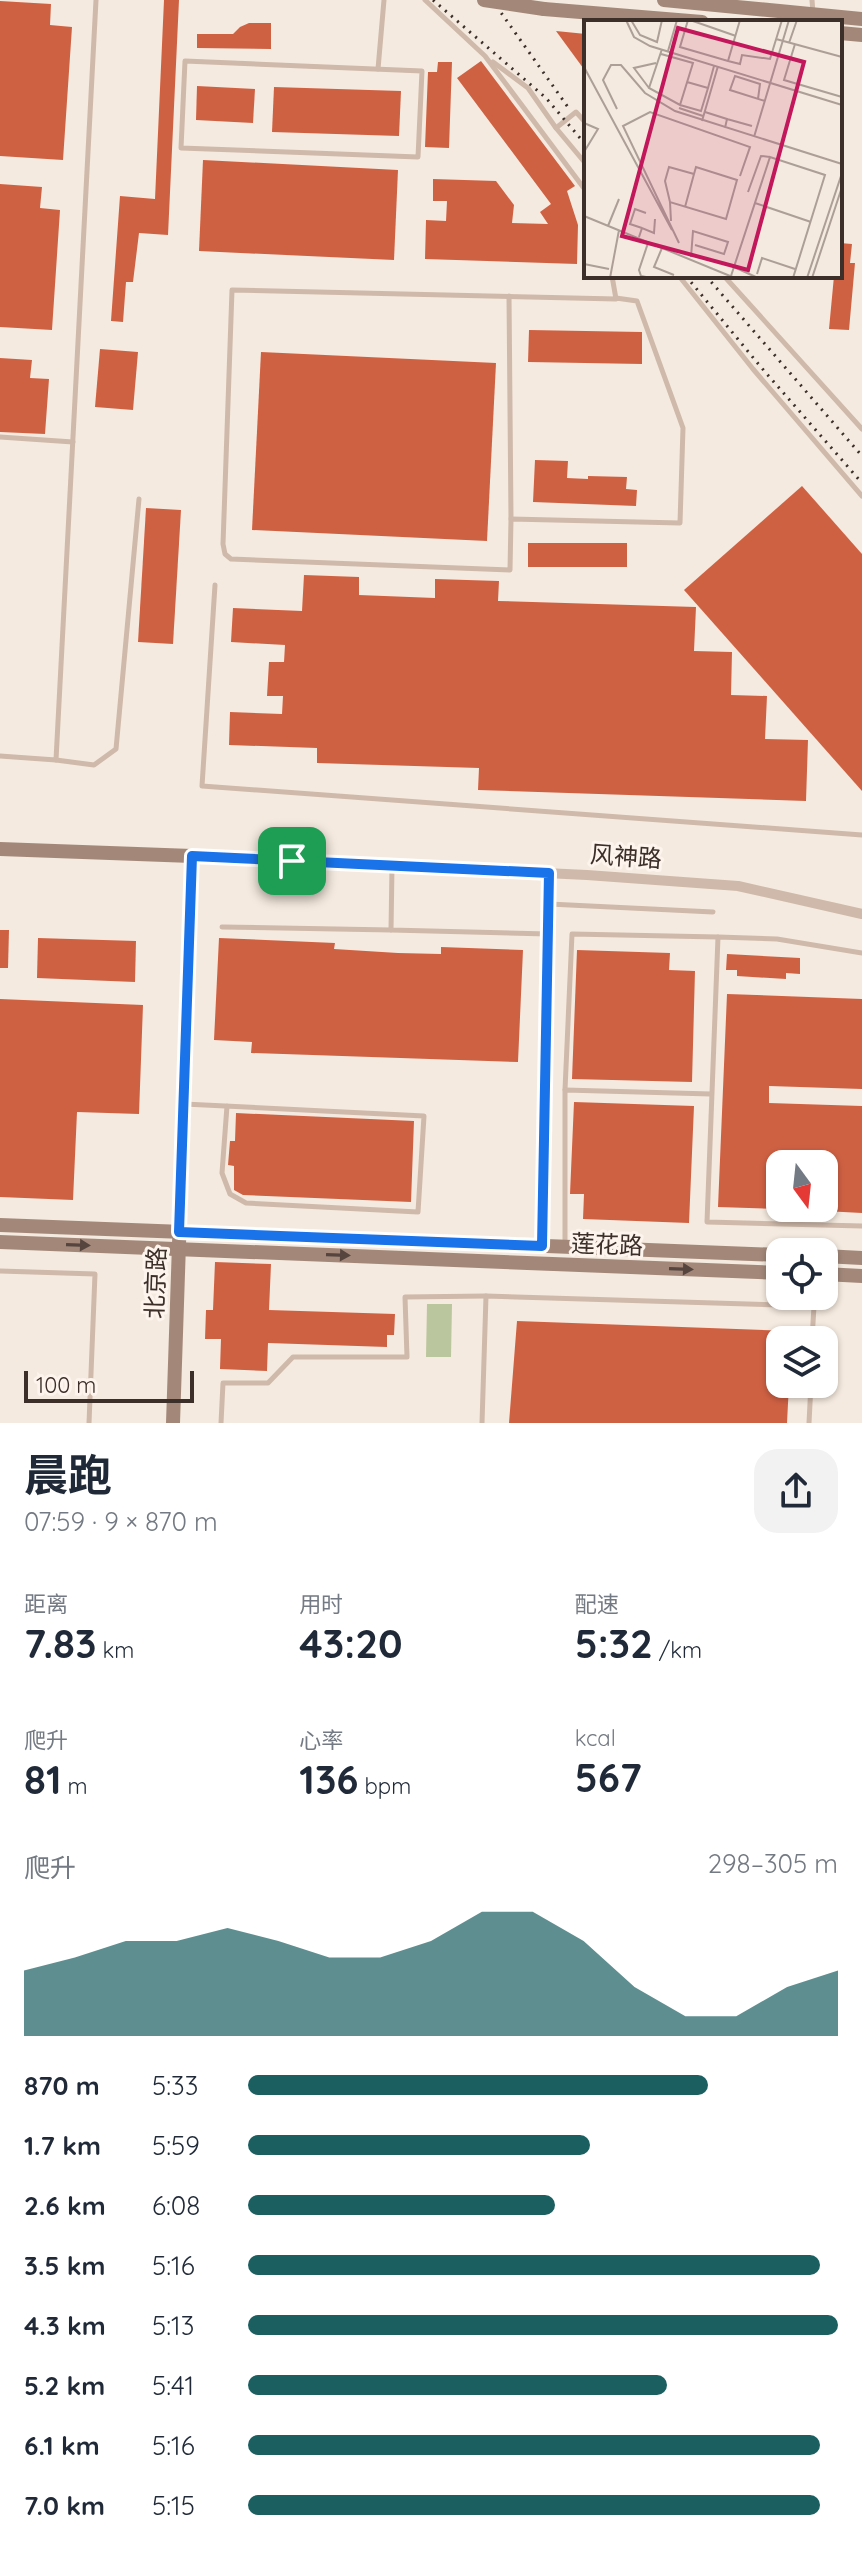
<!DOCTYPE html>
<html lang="zh">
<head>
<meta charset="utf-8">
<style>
	body { margin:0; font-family:Quicksand,"Noto Sans SC",sans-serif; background:#f2f2f3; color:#1f2937; height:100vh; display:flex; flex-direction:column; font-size:30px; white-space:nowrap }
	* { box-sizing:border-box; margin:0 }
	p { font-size:26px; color:#747a83 }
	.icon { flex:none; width:44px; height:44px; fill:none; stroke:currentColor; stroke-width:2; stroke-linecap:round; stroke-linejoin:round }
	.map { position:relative; height:1423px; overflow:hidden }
	.drawer { display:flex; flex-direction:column; background:#fff; flex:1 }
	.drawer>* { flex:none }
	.needle { width:52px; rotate:165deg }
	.buttons { position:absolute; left:766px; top:1150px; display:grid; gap:16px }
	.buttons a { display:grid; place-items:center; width:72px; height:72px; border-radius:16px; background:#fff; box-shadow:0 2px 6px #0004; font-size:40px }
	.scale { position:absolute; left:24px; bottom:20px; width:170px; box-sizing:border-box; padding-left:8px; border:4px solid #3c2f2a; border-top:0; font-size:22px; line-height:28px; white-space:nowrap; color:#3c2f2a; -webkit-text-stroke:6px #fcf4ed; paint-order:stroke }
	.pin { position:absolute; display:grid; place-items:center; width:68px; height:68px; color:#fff; margin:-34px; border-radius:16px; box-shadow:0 4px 12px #0006 }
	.round { display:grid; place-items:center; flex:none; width:84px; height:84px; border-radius:24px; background:#f2f2f3 }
	.head { display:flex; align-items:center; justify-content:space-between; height:136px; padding:0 24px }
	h1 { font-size:44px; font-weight:700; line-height:60px }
	.figures { display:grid; grid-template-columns:repeat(3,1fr); gap:12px; height:136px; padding:8px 24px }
	.figures div { display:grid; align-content:center }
	.figures b { font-size:40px; font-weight:700 }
	.figures small { font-size:22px; font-weight:400 }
	.figures p { font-size:22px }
	.chart { height:224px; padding:16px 24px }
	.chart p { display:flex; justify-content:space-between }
	.chart svg { width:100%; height:144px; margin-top:8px; fill:#1b5f61; opacity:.7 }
	ul { padding:0 24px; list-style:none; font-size:26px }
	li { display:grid; grid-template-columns:128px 96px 1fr; align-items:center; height:60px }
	li i { height:20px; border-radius:10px; background:#1b5f61 }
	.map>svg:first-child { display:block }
	.green { fill:#bac69d }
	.building { fill:#cf6143 }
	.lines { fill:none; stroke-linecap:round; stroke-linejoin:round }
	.lane { stroke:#cfb9aa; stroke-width:5 }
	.street { stroke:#cfb9aa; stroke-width:10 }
	.secondary { stroke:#a3887a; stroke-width:14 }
	.rail { stroke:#3c2f2a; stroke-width:3; stroke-dasharray:2 6; stroke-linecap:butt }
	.secondary-bridge { stroke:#a3887a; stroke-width:14 }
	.oneway { fill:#56453e }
	.route-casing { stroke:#fff; stroke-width:16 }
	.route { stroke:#1a73e8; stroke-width:10 }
	.labels { text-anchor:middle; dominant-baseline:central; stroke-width:6; stroke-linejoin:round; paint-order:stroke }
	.street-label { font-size:24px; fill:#3c2f2a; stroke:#fcf4ed }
	.inset-road { fill:none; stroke:#ab9f97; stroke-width:2 }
	.view { fill:#c2185b; fill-opacity:0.15; stroke:#c2185b; stroke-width:4 }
	.inset-edge { fill:none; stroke:#3c2f2a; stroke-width:4 }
</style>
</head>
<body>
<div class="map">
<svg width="862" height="1423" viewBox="0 0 862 1423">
	<rect width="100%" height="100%" fill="#f5eadf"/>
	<!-- green -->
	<polygon class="green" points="427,1304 452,1304 451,1357 426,1357"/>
	<!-- building -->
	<g class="building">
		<polygon points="164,0 179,0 168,235 139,233 133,282 126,282 123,322 111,321 120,196 155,199"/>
		<polygon points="0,1 51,4 50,25 72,27 63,160 0,156"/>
		<polygon points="249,23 271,23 271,49 197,48 197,34 233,34 240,27"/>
		<polygon points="556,31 586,34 586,72"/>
		<polygon points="481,61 575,186 567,191 578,225 577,264 425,259 426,220 446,221 447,201 433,201 433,179 496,181 514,205 512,223 548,224 540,212 551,204 457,78"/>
		<polygon points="438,62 452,62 449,148 425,147 428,72 437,72"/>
		<polygon points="197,86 255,89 253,123 196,120"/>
		<polygon points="274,87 401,91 399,136 272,132"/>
		<polygon points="203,160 398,170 394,260 199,251"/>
		<polygon points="0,184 42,187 40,208 60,210 52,330 0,327"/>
		<polygon points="840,243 852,244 850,263 855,263 849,330 829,329 834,276 840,276"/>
		<polygon points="529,330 642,332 642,364 528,362"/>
		<polygon points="100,349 138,352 133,410 95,407"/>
		<polygon points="261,352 496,363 487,541 252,530"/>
		<polygon points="0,358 32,360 30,378 49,379 45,434 0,432"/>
		<polygon points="535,460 568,461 567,478 588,479 588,476 627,477 626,489 637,490 636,506 533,502"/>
		<polygon points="802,486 862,554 862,791 684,590"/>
		<polygon points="146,508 181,510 173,644 138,642"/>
		<rect x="528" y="543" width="99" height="24"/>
		<polygon points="304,575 359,577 359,595 435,598 435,579 499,581 498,601 696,607 694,651 732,652 731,695 767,696 765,739 808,740 806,801 478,790 479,768 317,763 317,748 229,745 230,712 282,714 283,696 267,696 269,662 284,662 285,645 231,642 233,608 302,611"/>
		<polygon points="0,930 9,930 8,968 0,968"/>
		<polygon points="38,938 136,941 135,982 37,978"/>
		<polygon points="219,938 335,943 334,949 398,953 441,954 441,947 523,950 518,1062 251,1053 252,1042 214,1040"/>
		<polygon points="577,950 670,953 669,970 695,971 692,1082 572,1079"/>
		<polygon points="727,954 800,958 800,974 786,973 786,979 737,976 737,970 726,970"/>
		<polygon points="727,994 862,999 862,1089 769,1086 769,1103 862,1106 862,1213 824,1211 824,1164 780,1164 780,1209 718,1207"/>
		<polygon points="0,999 143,1005 139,1114 77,1112 73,1200 0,1197"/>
		<polygon points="574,1102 694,1106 689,1223 583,1219 584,1194 570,1194"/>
		<polygon points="236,1113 414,1121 411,1202 243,1195 234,1190 234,1166 228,1165 230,1141 235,1141"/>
		<polygon points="215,1262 271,1264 269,1310 395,1314 394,1335 387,1335 387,1347 268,1343 267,1371 220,1369 221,1339 205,1339 206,1310 213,1310"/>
		<polygon points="517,1321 791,1331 791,1340 780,1340 780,1384 789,1384 787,1423 509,1423"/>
	</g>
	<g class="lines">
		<!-- lane -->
		<g class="lane">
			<polyline points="425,0 485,56 586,191"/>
			<polyline points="812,0 813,13"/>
			<polygon points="185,61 422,71 418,157 181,148"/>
			<polyline points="493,62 528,88 556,128 586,164"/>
			<polyline points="378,69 384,0"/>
			<polyline points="556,128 576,112 586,123"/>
			<polyline points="612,276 616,299 232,290 223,544 225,554 231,559 510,570 511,519 680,523 683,428 637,301 616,298"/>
			<polyline points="679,276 753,369 862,496"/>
			<polyline points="724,276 862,429"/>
			<polyline points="509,296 511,519"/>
			<polyline points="0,437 73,442"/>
			<polyline points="215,585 202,786 862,835"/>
			<polyline points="0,756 56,760 96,0"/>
			<polyline points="56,760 94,765 116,749 139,499"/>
			<polyline points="392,867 391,930 548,934"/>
			<polyline points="549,904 713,912"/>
			<polyline points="222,927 391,930"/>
			<polyline points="862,953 777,939 718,937 707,1222 862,1226"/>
			<polyline points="565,1090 572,934 718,937"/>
			<polyline points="184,1104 424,1116 418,1212 246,1203 230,1194 222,1173 227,1106"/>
			<polyline points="542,1244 549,874"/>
			<polyline points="565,1246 565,1090 711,1094"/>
			<polyline points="0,1271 95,1274 89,1423"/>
			<polyline points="221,1423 223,1383 268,1383 293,1357 407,1357 405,1297 486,1296"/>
			<polyline points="482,1423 486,1296 814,1306 812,1340"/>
			<polyline points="809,1423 811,1384"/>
		</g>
		<!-- street -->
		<polyline class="street" points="192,856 587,875 738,886 862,914"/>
		<!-- secondary -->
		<g class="secondary">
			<polyline points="664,0 862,19"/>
			<polyline points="544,9 702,22"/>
			<polyline points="840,33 862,35"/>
			<polyline points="0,849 192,856 173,1423"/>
			<polyline points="0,1225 780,1255"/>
			<polyline points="0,1242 780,1273"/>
			<polyline points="824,1256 862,1258"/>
			<polyline points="824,1274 862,1276"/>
		</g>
		<!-- rail -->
		<g class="rail">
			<polyline points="433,0 546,98 586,145"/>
			<polyline points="492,0 570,110"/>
			<polyline points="686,276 760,366 862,483"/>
			<polyline points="706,276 862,456"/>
		</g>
		<!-- secondary-bridge -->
		<polyline class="secondary-bridge" points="484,0 544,9"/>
	</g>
	<!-- one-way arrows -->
	<defs><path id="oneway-solid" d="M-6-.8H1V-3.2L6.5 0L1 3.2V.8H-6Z" transform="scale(2)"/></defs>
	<g class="oneway">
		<use href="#oneway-solid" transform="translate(78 1245) rotate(2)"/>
		<use href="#oneway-solid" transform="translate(338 1255) rotate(2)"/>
		<use href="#oneway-solid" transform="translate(681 1269) rotate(2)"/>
	</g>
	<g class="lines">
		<defs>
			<polygon id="route" points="192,856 549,873 542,1246 179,1232"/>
		</defs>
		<!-- route casing -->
		<use href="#route" class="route-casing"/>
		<!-- route -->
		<use href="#route" class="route"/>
	</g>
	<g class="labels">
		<!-- street labels -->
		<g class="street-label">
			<text transform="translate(626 856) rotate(4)">风神路</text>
			<text transform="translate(607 1244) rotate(2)">莲花路</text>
			<text transform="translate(155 1283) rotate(-88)">北京路</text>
		</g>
	</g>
	<!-- overview -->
	<g transform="translate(584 20)">
		<rect width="258" height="258" fill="#f5eadf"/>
		<path class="inset-road" d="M42,0L50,17L66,26L258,85M47,0L56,15L73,22L78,0M104,0L96,27L144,41L156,0M106,0L152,16M192,19L258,37M205,23L213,0M211,24L200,60L258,77M84,31L93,0M77,34L109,43L96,85L65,68L78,29M144,41L156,44L158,35L186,39L198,0M0,47L88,210M103,62L124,68L130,46M65,68L50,48L72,43M174,79L176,64L151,56L146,70L181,81M96,85L117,91L124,68M95,88L119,96M33,89L19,60L27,45H37L61,73L91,91L258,144M121,92L143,99L141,108M143,99L168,106M118,101L134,46M0,103L14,109L0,132M170,117L205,0M164,172L177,136L186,137M86,182L81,161L85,147L110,154L112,147L153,160L142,199L86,182L87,201M171,183L227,202M101,187L110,154M0,196L151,258M24,206L35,179M58,208L46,204L51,189L62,193M55,217L58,208L70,213L71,199M64,223L55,250L57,256L67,258M95,223L39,106L66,92L166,127L156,156M78,228L70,247L90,255M107,237L109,211L144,222L140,234L111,225M0,244L25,249M150,247L174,258M173,254L178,238L211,249M147,256L186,137L241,155L209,258M26,258L35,210M223,258L258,153M228,258L258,167"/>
		<path class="view" d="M94,8L220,42L164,250L38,216Z"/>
		<rect width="258" height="258" class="inset-edge"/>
	</g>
</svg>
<div class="buttons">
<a><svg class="needle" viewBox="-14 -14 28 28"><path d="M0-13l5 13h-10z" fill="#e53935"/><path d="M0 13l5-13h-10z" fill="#747a83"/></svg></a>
<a><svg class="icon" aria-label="locate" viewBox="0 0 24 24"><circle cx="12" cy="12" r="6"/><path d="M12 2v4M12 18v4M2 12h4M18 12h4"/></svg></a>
<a><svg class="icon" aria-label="layers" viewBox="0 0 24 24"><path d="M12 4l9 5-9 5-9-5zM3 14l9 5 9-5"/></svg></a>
</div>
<div class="scale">100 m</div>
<div class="pin" style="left:292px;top:861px;background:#1e9e55"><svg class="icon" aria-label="arrive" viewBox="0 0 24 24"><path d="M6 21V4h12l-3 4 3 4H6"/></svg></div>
</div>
<section class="drawer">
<div class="head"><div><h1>晨跑</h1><p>07:59 · 9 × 870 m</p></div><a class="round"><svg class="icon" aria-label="share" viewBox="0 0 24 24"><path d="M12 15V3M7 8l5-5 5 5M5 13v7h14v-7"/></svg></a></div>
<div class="figures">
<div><p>距离</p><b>7.83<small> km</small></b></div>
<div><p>用时</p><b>43:20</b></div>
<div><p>配速</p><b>5:32<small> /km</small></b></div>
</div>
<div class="figures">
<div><p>爬升</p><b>81<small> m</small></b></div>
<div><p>心率</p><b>136<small> bpm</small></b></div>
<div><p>kcal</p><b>567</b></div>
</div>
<div class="chart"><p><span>爬升</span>298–305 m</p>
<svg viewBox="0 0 160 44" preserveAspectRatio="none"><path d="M0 44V24L10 20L20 15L30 15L40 11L50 15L60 20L70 20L80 15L90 6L100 6L110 15L120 29L130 38L140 38L150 29L160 24V44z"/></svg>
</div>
<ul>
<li><b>870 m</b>5:33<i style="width:78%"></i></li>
<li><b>1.7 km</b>5:59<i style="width:58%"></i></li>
<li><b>2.6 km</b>6:08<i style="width:52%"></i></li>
<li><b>3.5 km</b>5:16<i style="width:97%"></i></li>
<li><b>4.3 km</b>5:13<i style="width:100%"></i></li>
<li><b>5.2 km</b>5:41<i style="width:71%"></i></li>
<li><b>6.1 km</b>5:16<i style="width:97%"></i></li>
<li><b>7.0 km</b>5:15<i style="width:97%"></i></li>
</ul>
</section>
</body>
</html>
